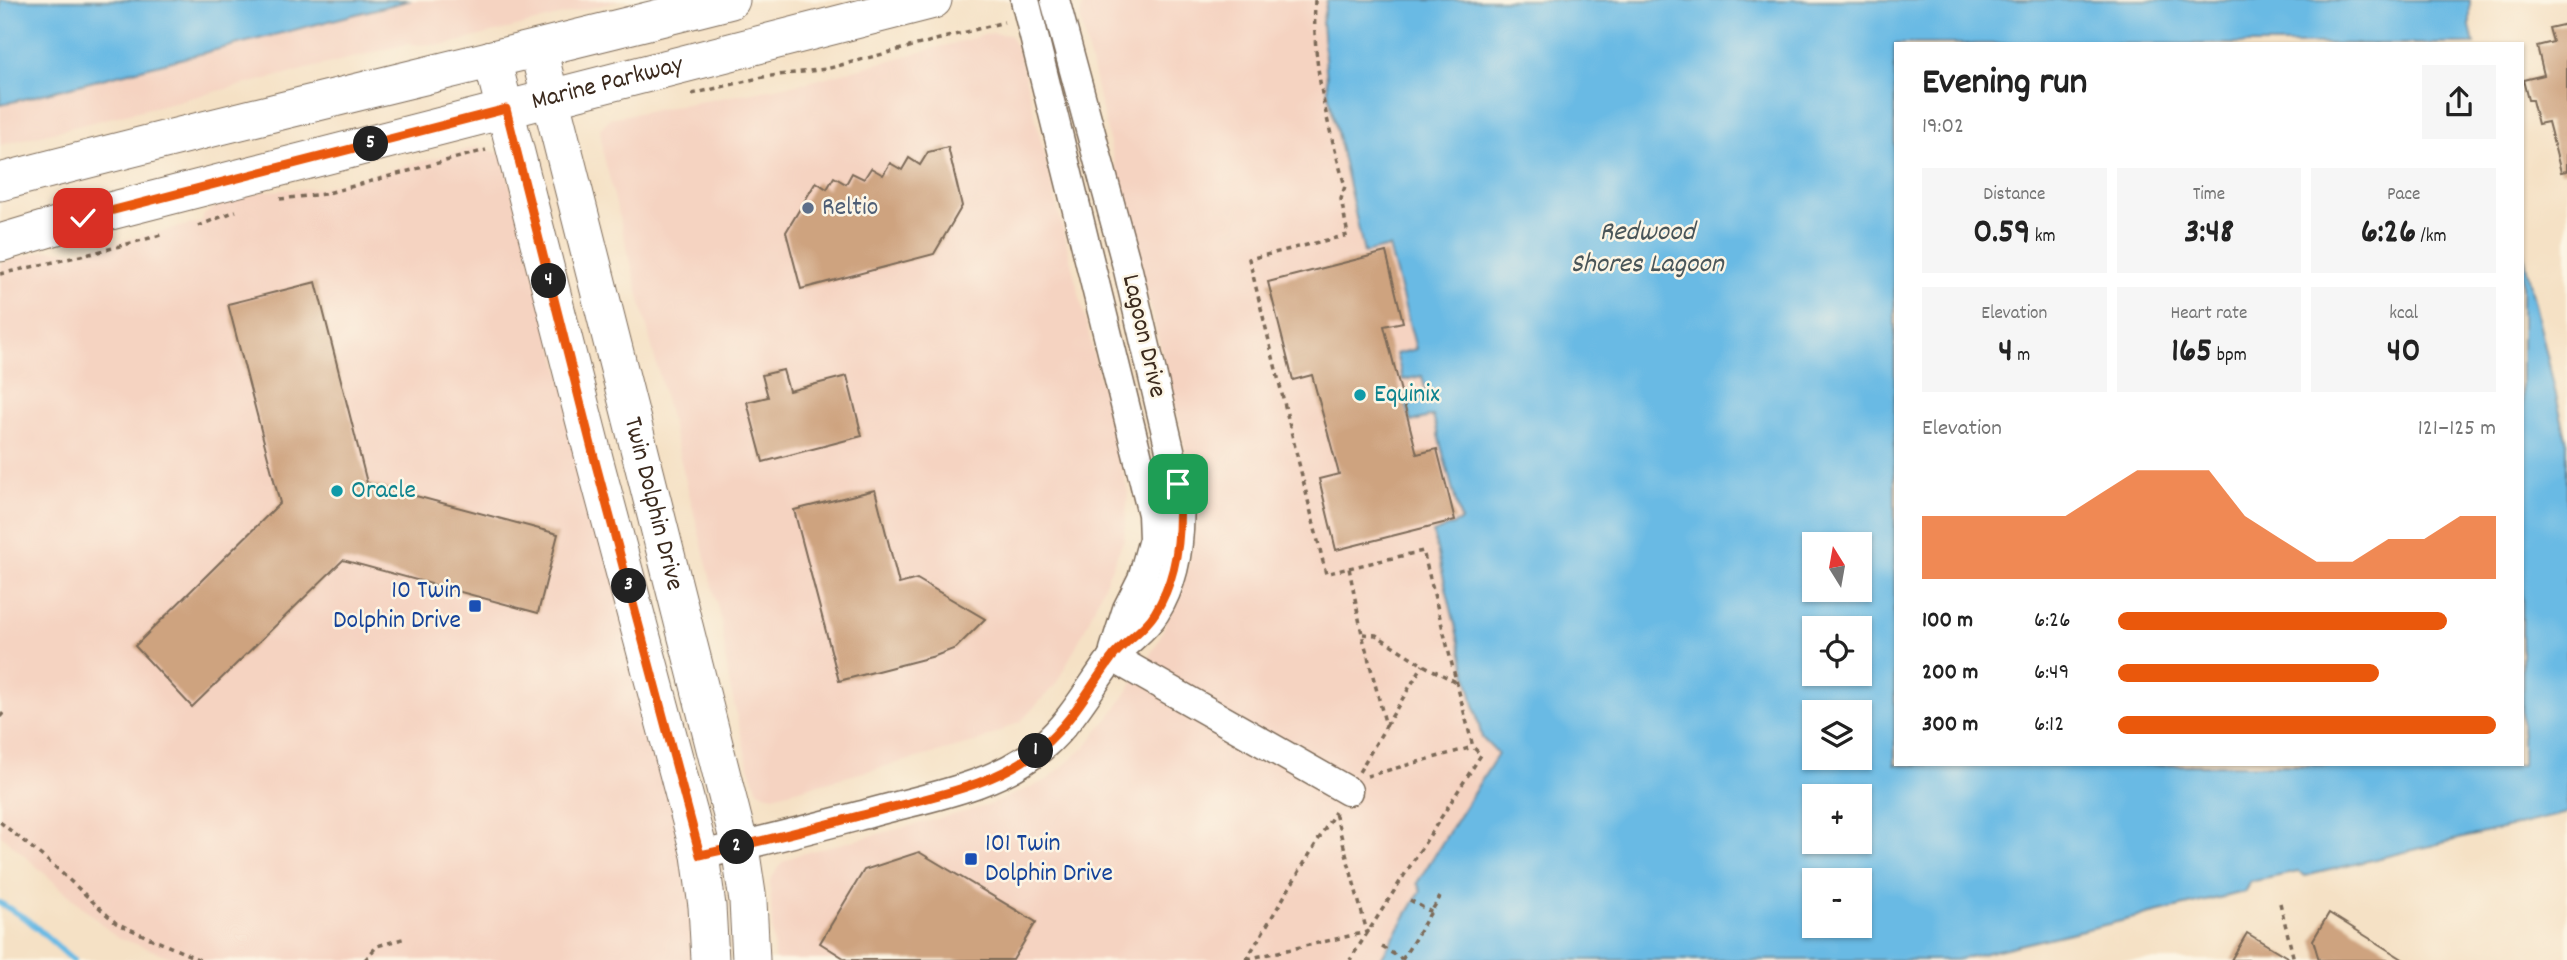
<!DOCTYPE html>
<html lang="en">
<head>
<meta charset="utf-8">
<style>
	body { margin:0; font-family:Dekko,sans-serif; background:#f6f6f6; color:#222; height:100vh; display:flex; flex-direction:column; font-size:26px; white-space:nowrap }
	* { box-sizing:border-box; margin:0 }
	p { font-size:23px; color:#767676 }
	.icon { flex:none; width:38px; height:38px; fill:none; stroke:currentColor; stroke-width:2; stroke-linecap:round; stroke-linejoin:round }
	.map { position:relative; flex:1; overflow:hidden }
	.drawer { position:absolute; left:1894px; top:42px; width:630px; height:724px; display:flex; flex-direction:column; background:#fff; border-radius:0px; box-shadow:0 2px 5px #0004 }
	.drawer>* { flex:none }
	.needle { width:46px; rotate:349deg }
	.fabs { position:absolute; left:1802px; top:532px; display:grid; gap:14px }
	.fabs a { display:grid; place-items:center; width:70px; height:70px; border-radius:0px; background:#fff; box-shadow:0 2px 5px #0004; font-size:35px }
	.pin { position:absolute; display:grid; place-items:center; width:60px; height:60px; color:#fff; margin:-30px; border-radius:14px; box-shadow:0 4px 10px #0006 }
	.km { position:absolute; width:35px; height:35px; margin:-18px; border-radius:50%; background:#222; color:#fff; font-size:19px; line-height:35px; text-align:center }
	.round { display:grid; place-items:center; flex:none; width:74px; height:74px; border-radius:0px; background:#f6f6f6 }
	.overview { display:flex; align-items:center; justify-content:space-between; height:119px; padding:0 28px }
	h1 { font-size:38px; font-weight:800; line-height:52px }
	.stats { display:grid; grid-template-columns:repeat(3,1fr); gap:10px; height:119px; padding:7px 28px }
	.stats div { display:grid; align-content:center; border-radius:0px; background:#f6f6f6; text-align:center }
	.stats b { font-size:35px; font-weight:800 }
	.stats small { font-size:19px; font-weight:400 }
	.stats p { font-size:19px }
	.chart { height:196px; padding:14px 28px }
	.chart p { display:flex; justify-content:space-between }
	.chart svg { width:100%; height:126px; margin-top:7px; fill:#ea580c; opacity:.7 }
	ul { padding:0 28px; list-style:none; font-size:23px }
	li { display:grid; grid-template-columns:112px 84px 1fr; align-items:center; height:52px }
	li i { height:18px; border-radius:9px; background:#ea580c }
	.map>svg:first-child { display:block }
	.built { fill:#f5d3c1 }
	.water { fill:#69bae4; stroke:#527281; stroke-width:2; fill-rule:evenodd }
	.lines { fill:none; stroke-linecap:round; stroke-linejoin:round }
	.stream { stroke:#69bae4; stroke-width:6 }
	.building { fill:#cea37f }
	.minor-casing { stroke:#7c6a58; stroke-width:31 }
	.major-casing { stroke:#7c6a58; stroke-width:39 }
	.path { stroke:#7c6a58; stroke-width:3.5; stroke-dasharray:5 5; stroke-linecap:butt }
	.minor { stroke:#fff; stroke-width:28 }
	.major { stroke:#fff; stroke-width:37 }
	.route-casing { stroke:#fff; stroke-width:14 }
	.route { stroke:#ea580c; stroke-width:9 }
	.service-dot { fill:#5c6f8a; stroke:#fcf5e5; stroke-width:2.5 }
	.culture-dot { fill:#0f9aa8; stroke:#fcf5e5; stroke-width:2.5 }
	.transit-dot { fill:#1a4fb4; stroke:#fcf5e5; stroke-width:2.5 }
	.labels { text-anchor:middle; dominant-baseline:central; stroke-width:5; stroke-linejoin:round; paint-order:stroke }
	.street-label { font-size:26px; fill:#3b2a1e; stroke:#fcf5e5 }
	.service-label { font-size:26px; fill:#4e5e75; stroke:#fcf5e5; text-anchor:start }
	.culture-label { font-size:26px; fill:#0d838f; stroke:#fcf5e5; text-anchor:start }
	.transit-label { font-size:26px; fill:#164399; stroke:#fcf5e5; text-anchor:end }
	.water-label { font-size:28px; font-style:italic; fill:#495559; stroke:#fcf5e5 }
</style>
</head>
<body>
<div class="map">
<svg width="2567" height="960" viewBox="0 0 2567 960">
	<rect width="100%" height="100%" fill="#fcf5e5"/>
	<filter id="ink" filterUnits="userSpaceOnUse"><feTurbulence type="fractalNoise" baseFrequency=".0143" numOctaves="2"/><feDisplacementMap in="SourceGraphic" scale="14" xChannelSelector="R" yChannelSelector="G"/><feConvolveMatrix kernelMatrix="1 2 1 2 8 2 1 2 1" color-interpolation-filters="sRGB"/></filter>
	<filter id="wash" filterUnits="userSpaceOnUse"><feTurbulence type="fractalNoise" baseFrequency=".00686" numOctaves="4" result="noise"/><feDisplacementMap in="SourceGraphic" scale="28" xChannelSelector="R" yChannelSelector="G"/><feGaussianBlur stdDeviation="1.57" result="paint"/><feColorMatrix in="noise" values="0 0 0 0 0 0 0 0 0 0 0 0 0 0 0 0 0 1.4 0 .05"/><feComposite in="paint" operator="in"/></filter>
	<g filter="url(#wash)">
		<rect width="100%" height="100%" fill="#f5e1c5"/>
		<!-- built -->
		<g class="built">
			<polygon points="0,0 621,0 445,45 408,44 0,145"/>
			<polygon points="1085,0 1327,0 1322,23 1328,92 1364,252 1389,246 1416,349 1396,355 1402,380 1422,375 1426,392 1404,398 1411,421 1433,415 1461,522 1433,533 1482,738 1498,754 1417,882 1421,889 1380,960 774,960 770,881 782,862 797,855 987,806 1047,780 1085,747 1118,706 1158,642 1188,568 1192,530 1192,485 1180,425 1130,228 1080,17 1083,1"/>
			<polygon points="992,33 1010,35 1019,52 1128,492 1124,539 1085,629 1056,684 1021,721 978,742 773,796 758,790 748,764 729,682 721,620 603,153 600,129 610,118 808,82"/>
			<polygon points="477,147 502,154 673,792 701,960 178,960 115,936 0,834 0,263 47,250 77,251 201,222 204,215 221,203 265,191 319,188"/>
		</g>
		<!-- water -->
		<g class="water">
			<polygon points="0,0 411,0 0,105"/>
			<path d="M1327,0H2470V26L2474,44H1895V765H2522V248L2567,442V813L2305,876L2298,872L2250,882L2244,892L1956,960H1380L1421,890L1417,883L1498,754L1482,738L1433,533L1461,521L1433,416L1411,422L1404,398L1426,392L1422,376L1403,380L1396,354L1416,349L1389,247L1364,253L1328,92L1322,23ZM1815,544H1860V590H1815ZM1815,628H1860V674H1815ZM1815,712H1860V758H1815ZM1815,796H1860V842H1815ZM1815,880H1860V926H1815Z"/>
		</g>
		<g class="lines">
			<!-- stream -->
			<polyline class="stream" points="0,903 28,920 73,960"/>
		</g>
		<g id="blocks">
			<!-- building -->
			<g class="building">
				<polygon points="2567,24 2567,171 2561,172 2548,122 2538,124 2532,100 2528,100 2523,80 2544,75 2537,46 2553,42 2549,28"/>
				<polygon points="948,147 962,206 934,254 801,289 786,232 816,182 827,189 834,177 846,184 852,173 864,179 871,168 883,175 890,163 902,170 909,158 920,165 928,152"/>
				<polygon points="1386,252 1403,322 1384,326 1417,454 1437,449 1455,520 1336,550 1319,479 1339,474 1312,375 1293,380 1268,282"/>
				<polygon points="316,282 367,483 558,534 538,613 343,560 192,707 135,646 280,503 228,304"/>
				<polygon points="783,370 789,391 847,376 862,436 763,462 747,402 768,397 762,375"/>
				<polygon points="875,490 899,584 917,579 985,619 956,648 935,656 839,681 794,510"/>
				<polygon points="919,852 1036,922 1013,960 847,960 820,943 864,870"/>
				<polygon points="2329,913 2404,960 2319,960 2313,940"/>
				<polygon points="2247,933 2292,960 2231,960"/>
			</g>
		</g>
	</g>
	<g filter="url(#ink)">
		<use href="#blocks" fill-opacity="0" stroke="#7c6a58" stroke-width="2"/>
		<g class="lines">
			<defs>
				<g id="minor">
					<polyline points="1025,0 1152,514 1153,539 1142,579 1127,609 1114,650"/>
					<polyline points="1112,657 1348,791"/>
					<path d="M700,855C757,843 813,828 870,813C927,797 996,787 1042,747C1072,721 1088,690 1111,659C1123,642 1144,631 1155,613C1179,575 1182,527 1178,484L1128,270L1055,0"/>
				</g>
				<g id="major">
					<path id="s1" d="M538,49L740,847L748,901L751,960"/>
					<polyline points="492,59 595,462 700,855 707,906 710,960"/>
					<path d="M0,182C243,118 487,62 731,0"/>
					<path id="s2" d="M0,243L83,218L933,0"/>
				</g>
			</defs>
			<!-- minor casing -->
			<use href="#minor" class="minor-casing"/>
			<!-- major casing -->
			<use href="#major" class="major-casing"/>
			<!-- path -->
			<g class="path">
				<path d="M1315,0C1312,66 1327,123 1345,186L1341,199L1348,235L1249,259L1326,574L1349,568L1362,634L1386,726L1359,772"/>
				<polyline points="692,94 763,77 826,69 1004,22"/>
				<polyline points="280,199 324,194 486,150"/>
				<polyline points="198,226 236,211"/>
				<polyline points="0,274 94,253 161,235"/>
				<polyline points="1349,568 1423,551 1473,747 1481,755 1350,960"/>
				<polyline points="1363,634 1376,635 1423,665 1456,682"/>
				<polyline points="0,717 5,711"/>
				<polyline points="1386,726 1423,665"/>
				<polyline points="1367,776 1473,747"/>
				<polyline points="0,822 53,865 116,923 200,960"/>
				<polyline points="1410,900 1431,912"/>
				<polyline points="2280,903 2294,960"/>
				<polyline points="1382,947 1402,959"/>
				<polyline points="1247,959 1367,932 1335,813"/>
				<polyline points="365,960 377,946 406,938"/>
				<polyline points="1246,960 1335,812"/>
				<polyline points="1402,960 1440,897"/>
			</g>
			<!-- minor -->
			<use href="#minor" class="minor"/>
			<!-- major -->
			<use href="#major" class="major"/>
		</g>
	</g>
	<g class="lines" filter="url(#ink)">
		<defs>
			<path id="route" d="M83,218L506,109L595,461L700,855C757,843 813,828 870,813C927,797 996,787 1042,747C1073,720 1088,690 1111,659C1123,642 1144,631 1155,613C1179,575 1182,527 1178,484"/>
		</defs>
		<!-- route casing -->
		<use href="#route" class="route-casing"/>
		<!-- route -->
		<use href="#route" class="route"/>
	</g>
	<!-- markers -->
	<circle class="service-dot" cx="808" cy="208" r="7"/>
	<g class="culture-dot">
		<circle cx="1360" cy="395" r="7"/>
		<circle cx="337" cy="491" r="7"/>
	</g>
	<g class="transit-dot">
		<rect x="468" y="599" width="14" height="14" rx="3.5"/>
		<rect x="964" y="852" width="14" height="14" rx="3.5"/>
	</g>
	<g class="labels">
		<!-- street labels -->
		<g class="street-label">
			<text stroke="none"><textPath href="#s2" startOffset="628">Marine Parkway</textPath></text>
			<text transform="translate(1143 336) rotate(77)">Lagoon Drive</text>
			<text stroke="none"><textPath href="#s1" startOffset="469">Twin Dolphin Drive</textPath></text>
		</g>
		<!-- service labels -->
		<g class="service-label">
			<text x="822" y="208">Reltio</text>
		</g>
		<!-- culture labels -->
		<g class="culture-label">
			<text x="1374" y="395">Equinix</text>
			<text x="351" y="491">Oracle</text>
		</g>
		<!-- transit labels -->
		<g class="transit-label">
			<text x="461" y="591">10 Twin<tspan x="461" dy="30">Dolphin Drive</tspan></text>
			<text x="985" y="844" text-anchor="start">101 Twin<tspan x="985" dy="30">Dolphin Drive</tspan></text>
		</g>
		<!-- water labels -->
		<g class="water-label">
			<text x="1647" y="234">Redwood<tspan x="1647" dy="32">Shores Lagoon</tspan></text>
		</g>
	</g>
</svg>
<div class="fabs">
<a><svg class="needle" viewBox="-14 -14 28 28"><path d="M0-13l5 13h-10z" fill="#e53935"/><path d="M0 13l5-13h-10z" fill="#767676"/></svg></a>
<a><svg class="icon" aria-label="locate" viewBox="0 0 24 24"><circle cx="12" cy="12" r="6"/><path d="M12 2v4M12 18v4M2 12h4M18 12h4"/></svg></a>
<a><svg class="icon" aria-label="layers" viewBox="0 0 24 24"><path d="M12 4l9 5-9 5-9-5zM3 14l9 5 9-5"/></svg></a>
<a>+</a>
<a>−</a>
</div>
<div class="pin" style="left:1178px;top:484px;background:#1e9e55"><svg class="icon" aria-label="arrive" viewBox="0 0 24 24"><path d="M6 21V4h12l-3 4 3 4H6"/></svg></div>
<div class="pin" style="left:83px;top:218px;background:#d93025"><svg class="icon" aria-label="check" viewBox="0 0 24 24"><path d="M5 12l5 5 9-10"/></svg></div>
<b class="km" style="left:1036px;top:751px">1</b>
<b class="km" style="left:737px;top:847px">2</b>
<b class="km" style="left:629px;top:586px">3</b>
<b class="km" style="left:549px;top:281px">4</b>
<b class="km" style="left:371px;top:144px">5</b>
<section class="drawer">
<div class="overview"><div><h1>Evening run</h1><p>19:02</p></div><a class="round"><svg class="icon" aria-label="share" viewBox="0 0 24 24"><path d="M12 15V3M7 8l5-5 5 5M5 13v7h14v-7"/></svg></a></div>
<div class="stats">
<div><p>Distance</p><b>0.59<small> km</small></b></div>
<div><p>Time</p><b>3:48</b></div>
<div><p>Pace</p><b>6:26<small> /km</small></b></div>
</div>
<div class="stats">
<div><p>Elevation</p><b>4<small> m</small></b></div>
<div><p>Heart rate</p><b>165<small> bpm</small></b></div>
<div><p>kcal</p><b>40</b></div>
</div>
<div class="chart"><p><span>Elevation</span>121–125 m</p>
<svg viewBox="0 0 160 44" preserveAspectRatio="none"><path d="M0 44V22L10 22L20 22L30 22L40 22L50 14L60 6L70 6L80 6L90 22L100 30L110 38L120 38L130 30L140 30L150 22L160 22V44z"/></svg>
</div>
<ul>
<li><b>100 m</b>6:26<i style="width:87%"></i></li>
<li><b>200 m</b>6:49<i style="width:69%"></i></li>
<li><b>300 m</b>6:12<i style="width:100%"></i></li>
</ul>
</section>
</div>
</body>
</html>
